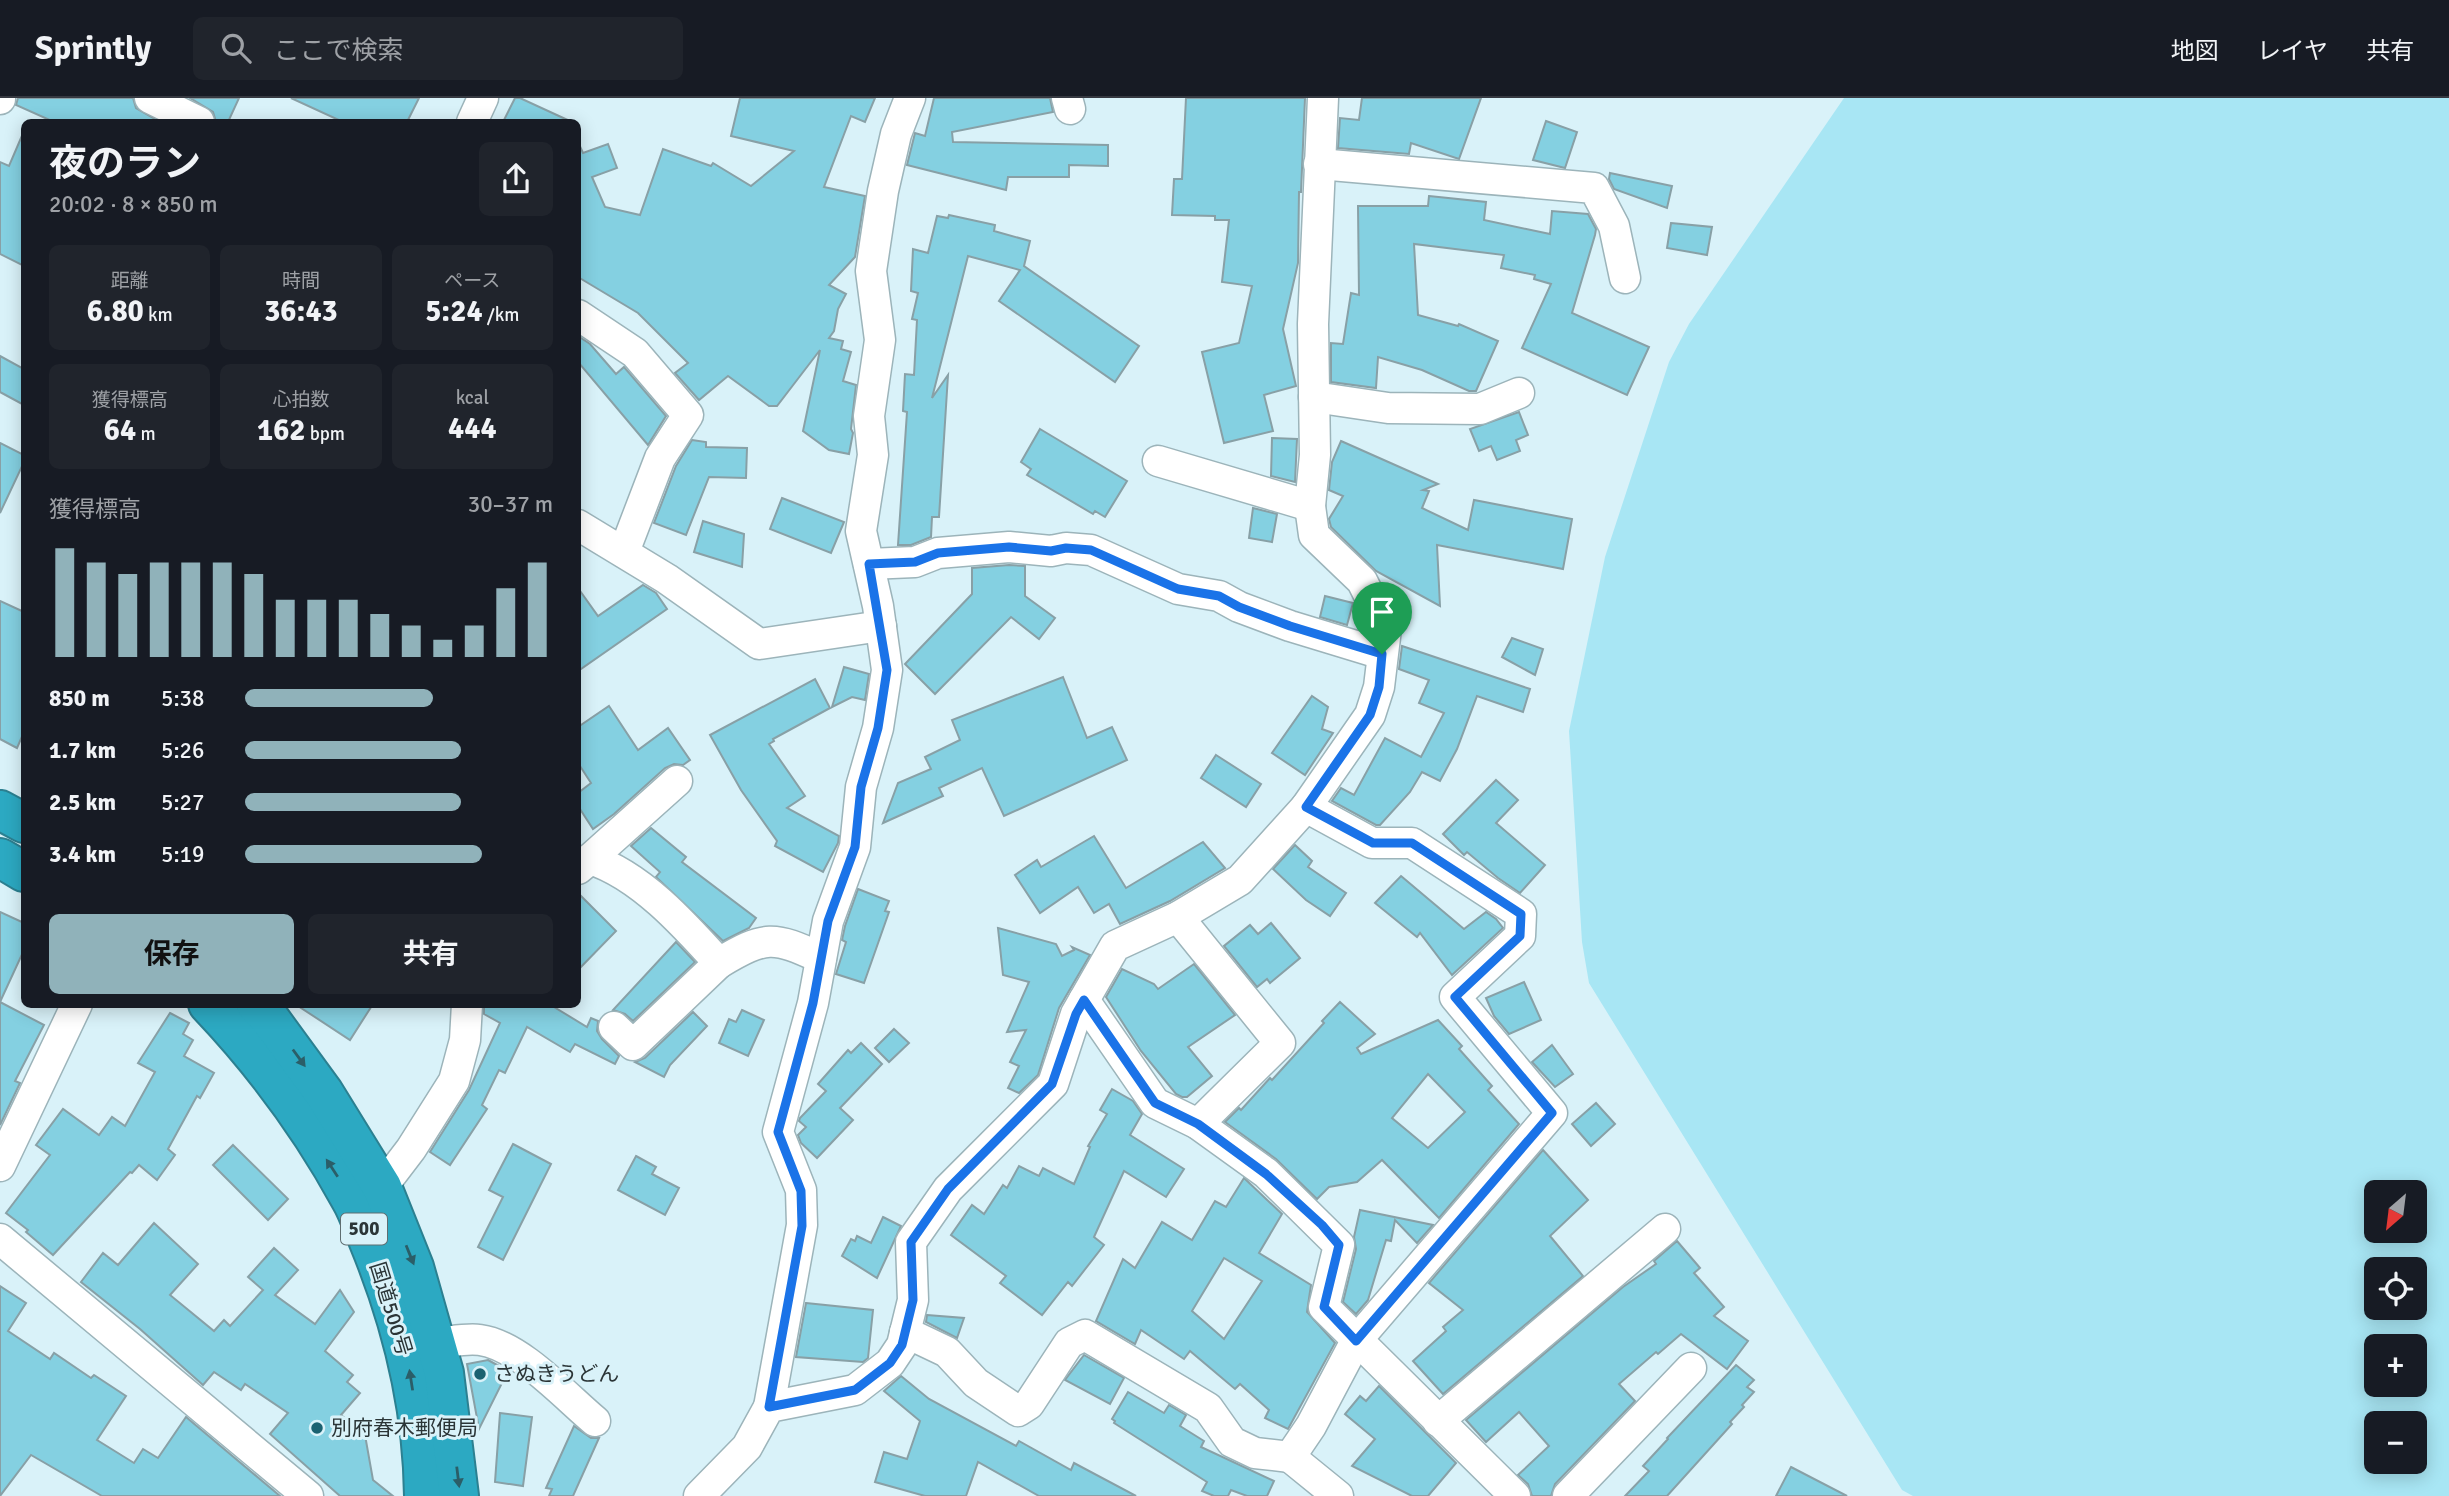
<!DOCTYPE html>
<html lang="ja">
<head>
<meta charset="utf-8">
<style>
	body { margin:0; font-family:Signika,"Noto Sans JP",sans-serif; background:#20242c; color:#f1f3f6; height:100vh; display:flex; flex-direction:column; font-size:26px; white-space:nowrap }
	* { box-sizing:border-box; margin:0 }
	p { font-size:23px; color:#9ea1a6 }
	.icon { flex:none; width:38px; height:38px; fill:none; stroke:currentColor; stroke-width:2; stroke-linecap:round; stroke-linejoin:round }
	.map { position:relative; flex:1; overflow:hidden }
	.sheet { position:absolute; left:21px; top:21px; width:560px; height:889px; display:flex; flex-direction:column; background:#171b24; border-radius:10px; box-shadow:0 4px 18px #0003 }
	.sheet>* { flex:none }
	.needle { width:46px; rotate:208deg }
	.fabs { position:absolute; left:2364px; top:1082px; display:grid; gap:14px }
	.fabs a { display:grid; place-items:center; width:63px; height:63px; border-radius:10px; background:#171b24; box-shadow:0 4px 18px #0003; font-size:35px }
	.pin { position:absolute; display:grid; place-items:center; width:60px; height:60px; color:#fff; margin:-72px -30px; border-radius:50% 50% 50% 0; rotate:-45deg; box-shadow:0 0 7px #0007 }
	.pin .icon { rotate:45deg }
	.round { display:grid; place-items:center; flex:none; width:74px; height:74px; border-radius:10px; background:#20242c }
	.head { display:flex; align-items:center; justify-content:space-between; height:119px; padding:0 28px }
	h1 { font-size:38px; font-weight:700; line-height:52px }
	.figures { display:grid; grid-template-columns:repeat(3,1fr); gap:10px; height:119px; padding:7px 28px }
	.figures div { display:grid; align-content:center; border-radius:10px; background:#20242c; text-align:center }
	.figures b { font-size:30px; font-weight:700 }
	.figures small { font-size:19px; font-weight:400 }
	.figures p { font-size:19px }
	.chart { height:196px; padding:14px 28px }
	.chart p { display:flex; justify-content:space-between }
	.chart svg { width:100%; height:126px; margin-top:7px; stroke:#90b2ba; stroke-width:6 }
	.primary-button { display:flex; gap:14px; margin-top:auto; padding:14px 28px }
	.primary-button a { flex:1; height:80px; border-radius:10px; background:#90b2ba; color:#111; font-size:28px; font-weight:700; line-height:80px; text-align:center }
	.primary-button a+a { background:#20242c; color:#f1f3f6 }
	ul { padding:0 28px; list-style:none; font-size:23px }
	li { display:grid; grid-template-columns:112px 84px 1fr; align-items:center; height:52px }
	li i { height:18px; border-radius:9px; background:#90b2ba }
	header { display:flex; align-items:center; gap:42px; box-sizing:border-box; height:98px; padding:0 35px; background:#171b24; border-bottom:2px solid #363941 }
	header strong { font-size:33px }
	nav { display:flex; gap:38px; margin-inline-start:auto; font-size:24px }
	.search { width:490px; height:63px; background:#20242c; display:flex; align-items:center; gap:18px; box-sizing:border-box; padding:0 24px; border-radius:10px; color:#9ea1a6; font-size:26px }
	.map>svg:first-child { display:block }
	.green { fill:#a8e6f4; fill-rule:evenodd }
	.building { fill:#84d0e1; stroke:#88a0a6; stroke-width:2; fill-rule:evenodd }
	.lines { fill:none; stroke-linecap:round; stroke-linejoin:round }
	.minor-casing { stroke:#9cb4ba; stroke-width:33 }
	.highway-casing { stroke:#2c8091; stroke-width:42 }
	.minor { stroke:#fff; stroke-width:30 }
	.highway { stroke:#2ca9c2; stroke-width:38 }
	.oneway { fill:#2b5e68 }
	.route-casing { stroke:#fff; stroke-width:14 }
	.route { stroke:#1a73e8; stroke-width:9 }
	.poi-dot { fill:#1a6271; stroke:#d9f2f9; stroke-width:2.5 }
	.labels { text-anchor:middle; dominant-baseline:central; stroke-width:6; stroke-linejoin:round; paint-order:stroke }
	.shield { fill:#d9f2f9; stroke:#5f6e71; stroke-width:2 }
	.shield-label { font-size:19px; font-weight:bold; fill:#2b3537 }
	.street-label { font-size:21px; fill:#2b3537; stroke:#d9f2f9 }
	.poi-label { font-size:21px; fill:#2b3537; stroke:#d9f2f9; text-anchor:start }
</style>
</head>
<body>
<header>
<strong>Sprintly</strong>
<div class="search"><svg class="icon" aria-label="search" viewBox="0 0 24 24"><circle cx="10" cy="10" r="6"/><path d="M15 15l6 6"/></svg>ここで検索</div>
<nav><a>地図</a><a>レイヤ</a><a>共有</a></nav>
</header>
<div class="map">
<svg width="2449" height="1398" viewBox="0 0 2449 1398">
	<rect width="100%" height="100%" fill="#d9f2f9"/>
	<!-- green -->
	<path class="green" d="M1844,0H2449V1398H1913L1902,1392L1589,885L1582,844L1569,633L1605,459L1669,264L1689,226ZM2376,1094H2415V1132H2376ZM2376,1171H2415V1209H2376ZM2376,1248H2415V1286H2376ZM2376,1325H2415V1363H2376Z"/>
	<!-- building -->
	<g class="building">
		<polygon points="18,0 133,0 136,10 160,24 54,24 16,7"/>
		<polygon points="190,0 239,0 228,24 216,24 213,14"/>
		<polygon points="291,0 419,0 407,24 343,24"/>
		<polygon points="515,0 520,0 572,24 503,24"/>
		<polygon points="740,0 875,0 865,24 851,18 824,89 865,98 855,159 829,187 846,196 838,211 834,233 829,240 843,243 841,251 851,254 843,283 856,287 851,331 853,335 849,356 829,352 803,333 820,252 777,308 769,308 728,278 699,302 675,275 688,265 638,215 578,179 578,44 583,55 608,46 617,70 592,79 605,109 640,117 663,51 711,68 713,65 751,88 794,53 731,38"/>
		<polygon points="934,0 1050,0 1053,14 952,34 953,44 1108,47 1108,68 1069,67 1069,79 1008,79 1006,92 907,67 915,35 925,38"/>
		<polygon points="1186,0 1305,0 1301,94 1299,94 1298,165 1283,231 1296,288 1264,297 1273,333 1224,345 1202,254 1239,245 1252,188 1222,184 1229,122 1215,122 1215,118 1172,117 1174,81 1182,81"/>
		<polygon points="1362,0 1481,0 1459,61 1411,45 1409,56 1338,50 1340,20 1359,22"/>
		<polygon points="1546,23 1577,34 1565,70 1533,62"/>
		<polygon points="24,33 24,168 0,156 0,64 9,68"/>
		<polygon points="1610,75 1672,88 1667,110 1614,91 1609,81"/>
		<polygon points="1429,98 1486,104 1484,122 1550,136 1552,113 1588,116 1596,131 1595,137 1572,215 1649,249 1627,297 1522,250 1551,186 1534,181 1535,177 1501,170 1504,157 1414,146 1418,217 1458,228 1459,226 1498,243 1476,293 1469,293 1422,272 1378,259 1376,290 1331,284 1331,245 1343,246 1351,195 1359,197 1358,108 1428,108"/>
		<polygon points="949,117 995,127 994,133 1030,143 1024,168 1139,248 1115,284 999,203 1020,172 968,158 932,300 948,277 939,419 932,419 931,439 911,447 898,447 907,314 903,313 905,276 914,277 917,222 912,221 918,195 911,193 913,151 928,155 937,118 948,120"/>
		<polygon points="1671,125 1712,129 1707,157 1667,150"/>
		<polygon points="578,238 590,246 616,276 624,269 666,318 648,347 578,264"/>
		<polygon points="0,258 24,271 24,307 0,294"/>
		<polygon points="1519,314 1528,337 1516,342 1520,353 1497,362 1491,348 1479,353 1470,331"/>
		<polygon points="1040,331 1127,383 1105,419 1095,413 1093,416 1027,377 1031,371 1021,364"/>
		<polygon points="1272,340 1297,341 1295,384 1271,378"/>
		<polygon points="692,342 706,344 706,349 747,350 746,380 709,379 686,437 654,425 676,368"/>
		<polygon points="1341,343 1438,386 1423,392 1429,393 1422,410 1468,432 1474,402 1572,421 1563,471 1437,447 1440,508 1376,473 1331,429 1329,421 1343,398 1329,392 1332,364"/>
		<polygon points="0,345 24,357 24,364 0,415"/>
		<polygon points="782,400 844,424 831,455 770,431"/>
		<polygon points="1253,410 1277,416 1272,444 1249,440"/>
		<polygon points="703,423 744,436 742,469 694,454"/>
		<polygon points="1009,467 1025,468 1025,498 1055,520 1039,541 1011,519 935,596 905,566 972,496 972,470"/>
		<polygon points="643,487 656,495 667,511 578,573 578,490 598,518"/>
		<polygon points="1325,498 1353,505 1347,527 1320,519"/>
		<polygon points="0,503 24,514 24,634 17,650 0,641"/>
		<polygon points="1512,540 1543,551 1535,577 1502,559"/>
		<polygon points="1402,548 1530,591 1523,614 1477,598 1457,651 1440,683 1422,674 1410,694 1380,727 1376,727 1332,703 1341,690 1354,697 1385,640 1421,659 1444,615 1419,605 1429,582 1399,571"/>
		<polygon points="844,569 869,576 865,602 852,599 832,609"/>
		<polygon points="1063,579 1087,640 1112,629 1127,662 1004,718 982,670 939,690 943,698 883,725 898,685 931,671 925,659 960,642 952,622"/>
		<polygon points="815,581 830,610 773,641 774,643 769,646 805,698 787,710 839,738 838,745 823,774 775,748 777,743 741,692 710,637"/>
		<polygon points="1312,598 1328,609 1322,631 1333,635 1305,677 1272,655"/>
		<polygon points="609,608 638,652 668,630 690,662 683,667 674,666 665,670 614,716 593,731 578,708 578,695 591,685 578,665 578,629"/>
		<polygon points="1216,657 1261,686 1246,709 1201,680"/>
		<polygon points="1496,682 1518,702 1496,725 1545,767 1520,795 1498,780 1467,754 1464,757 1443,736"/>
		<polygon points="651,730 686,759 682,764 756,820 749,830 723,843 656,779 660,774 631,748"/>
		<polygon points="1094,738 1126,790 1203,744 1225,770 1170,803 1120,826 1109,806 1094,815 1078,789 1040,815 1015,777 1037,762 1041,769"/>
		<polygon points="1295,747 1312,763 1308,769 1346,795 1330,818 1306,802 1273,771"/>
		<polygon points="1401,778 1464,831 1486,814 1496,821 1503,830 1452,877 1420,835 1417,839 1375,805"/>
		<polygon points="858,791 889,803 885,813 889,814 864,885 836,876 846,844 842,842 845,828"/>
		<polygon points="578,795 616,833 578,872"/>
		<polygon points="0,814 24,825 24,852 0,904 44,927 15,983 20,985 0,1027"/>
		<polygon points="1271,825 1300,860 1270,885 1267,881 1257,889 1224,848 1250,827 1258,836"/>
		<polygon points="998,830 1056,846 1062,858 1074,852 1072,849 1090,857 1059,910 1038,977 1019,995 1008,990 1019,968 1010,964 1026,932 1007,934 1029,884 1003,877"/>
		<polygon points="676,844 695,864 633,923 625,916 613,912"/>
		<polygon points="1194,866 1235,917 1188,949 1212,978 1187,999 1182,999 1176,996 1141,953 1106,899 1122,871 1154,886 1158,891"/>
		<polygon points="1524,884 1541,922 1509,936 1494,918 1486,900"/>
		<path d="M1340,904L1375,936L1357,950L1361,956L1438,922L1462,948L1459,951L1492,988L1488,992L1519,1026L1439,1120L1382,1062L1357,1084L1329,1089L1317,1101L1276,1061L1225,1024L1239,1010L1241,1012L1270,980L1272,982L1324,925L1322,923ZM1428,976L1465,1014L1428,1050L1392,1020Z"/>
		<polygon points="295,906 373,906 350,942"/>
		<polygon points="484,906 549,906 587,929 591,920 598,923 597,933 602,941 619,958 615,966 575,946 570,954 527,929 505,975 499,972 482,1007 487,1011 450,1067 430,1054 469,992 500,925 484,916"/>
		<polygon points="742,912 764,922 748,958 719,945 729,921 736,924"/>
		<polygon points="693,914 707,928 670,967 664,979 635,964 645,960"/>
		<polygon points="170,915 189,925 183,936 193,942 184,958 214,975 200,1000 197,998 168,1051 175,1057 157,1082 139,1067 132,1075 130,1074 53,1157 26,1134 28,1132 6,1115 50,1057 36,1047 63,1011 99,1037 112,1019 125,1028 155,974 138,965"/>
		<polygon points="894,931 909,945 889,964 875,950"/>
		<polygon points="861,945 882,966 840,1010 853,1022 817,1060 801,1045 798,1037 806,1029 799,1023 800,1020 826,993 818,986 848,952 851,955"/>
		<polygon points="1552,947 1573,976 1555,989 1532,964"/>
		<polygon points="1112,991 1133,1003 1142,1016 1130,1037 1184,1071 1166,1099 1124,1073 1094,1139 1104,1147 1072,1188 1068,1184 1042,1217 1000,1185 1006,1178 951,1137 972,1107 984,1116 1003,1087 1007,1090 1019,1068 1039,1078 1043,1070 1074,1086 1090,1049 1088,1048 1107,1016 1100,1012"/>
		<polygon points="1596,1005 1615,1026 1591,1048 1572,1026"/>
		<polygon points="513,1046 551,1066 503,1162 478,1149 503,1099 489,1092"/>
		<polygon points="233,1047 288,1101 268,1122 213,1067"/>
		<polygon points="1543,1052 1588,1102 1550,1138 1583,1178 1443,1296 1413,1263 1446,1233 1443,1229 1463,1212 1429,1185"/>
		<polygon points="636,1058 656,1069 652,1076 679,1090 665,1117 618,1092"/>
		<path d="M1244,1080L1282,1116L1259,1155L1311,1187L1307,1214L1335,1245L1288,1331L1265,1320L1269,1312L1240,1286L1235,1291L1190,1253L1184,1261L1141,1232L1135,1246L1096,1223L1123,1161L1135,1170L1162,1124L1192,1142L1215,1103L1226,1109ZM1224,1160L1262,1183L1224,1241L1192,1213Z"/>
		<polygon points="1360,1112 1433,1127 1417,1145 1395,1122 1391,1143 1386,1142 1368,1202 1356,1216 1343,1204 1356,1151 1354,1139"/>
		<polygon points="883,1119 901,1128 877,1180 842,1158 851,1141 855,1143 857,1138 871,1145"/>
		<polygon points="154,1125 198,1166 170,1197 214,1233 224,1222 230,1228 263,1192 248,1179 274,1150 298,1172 275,1197 315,1226 340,1192 354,1214 325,1253 353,1277 347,1284 360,1295 341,1317 365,1337 373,1382 393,1398 340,1398 270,1336 288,1315 245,1286 241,1292 214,1274 203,1287 140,1231 81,1184 103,1155 118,1167"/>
		<polygon points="1677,1143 1700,1170 1694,1175 1724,1209 1714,1218 1748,1243 1727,1271 1681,1236 1658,1256 1656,1254 1619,1286 1635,1303 1555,1386 1551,1398 1532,1398 1528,1386 1518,1377 1549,1348 1519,1314 1486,1344 1466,1322 1623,1189 1656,1166 1654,1163"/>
		<polygon points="0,1188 26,1205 8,1233 50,1261 54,1255 91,1280 94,1277 126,1298 97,1342 134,1365 143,1351 158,1360 186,1319 280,1398 102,1398 31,1357 0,1398"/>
		<polygon points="806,1205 873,1212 868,1260 863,1264 796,1259"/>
		<polygon points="927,1217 964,1220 957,1240 926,1224"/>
		<polygon points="1084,1257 1124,1280 1110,1306 1065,1282"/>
		<polygon points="488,1262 508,1273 479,1331 467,1266"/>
		<polygon points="1736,1267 1754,1282 1747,1289 1754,1294 1742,1307 1744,1309 1730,1324 1732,1326 1667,1398 1625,1398 1649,1373 1643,1368 1668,1341 1667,1340"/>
		<polygon points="901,1278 929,1301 1016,1348 1019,1343 1071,1372 1074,1365 1136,1398 1039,1398 978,1364 966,1398 925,1398 875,1384 884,1354 907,1361 920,1323 884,1293"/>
		<polygon points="1379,1288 1456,1365 1428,1398 1412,1398 1352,1368 1375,1341 1345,1316 1360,1298 1366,1303"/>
		<polygon points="1128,1294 1164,1315 1169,1307 1186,1317 1180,1328 1204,1343 1201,1349 1274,1383 1267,1398 1247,1398 1231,1392 1228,1398 1214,1398 1202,1393 1207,1384 1114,1325 1115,1323 1112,1321"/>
		<polygon points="500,1315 532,1319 523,1388 495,1384"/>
		<polygon points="574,1328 591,1340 599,1340 573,1398 549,1398 552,1391 546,1390"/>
		<polygon points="1791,1369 1847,1398 1776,1398"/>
	</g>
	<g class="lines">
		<defs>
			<g id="minor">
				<polyline points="150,0 199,24"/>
				<polyline points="1067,0 1070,11"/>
				<polyline points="0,1 0,0"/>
				<polyline points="472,24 483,0"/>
				<polyline points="1319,66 1594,90 1614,128 1625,180"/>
				<polyline points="578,217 635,255 688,317 660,360 624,454"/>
				<polyline points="1314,299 1388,310 1480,311 1519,295"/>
				<polyline points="1158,363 1310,408"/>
				<polyline points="578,427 667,481 759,546 881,528"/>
				<polyline points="869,466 915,464 938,455 1009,449 1051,453 1066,450 1091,452 1178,491 1219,498 1239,509 1290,528 1382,556"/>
				<polyline points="590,761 677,683"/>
				<path d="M578,771L590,761C640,777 684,826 719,865C766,837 773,838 821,860"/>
				<polyline points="1178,819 1280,945 1198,1026"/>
				<polyline points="1084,902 1155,1005 1198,1026 1266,1075 1339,1147 1324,1209 1515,1398"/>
				<polyline points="614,929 633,947 719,865"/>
				<polyline points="0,1068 77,906"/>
				<polyline points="382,1089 411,1051 454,983 465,942 467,906"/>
				<polyline points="0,1141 308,1398"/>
				<polyline points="905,1234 947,1254 976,1285 1018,1313 1029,1306 1069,1245 1085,1237 1208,1310 1232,1344 1255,1355 1290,1359 1311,1328 1356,1243 1552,1015 1455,899 1520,838 1521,816 1412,745 1372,745 1306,709"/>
				<path d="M436,1245C450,1244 466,1240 480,1242C519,1247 565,1298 595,1323"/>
				<polyline points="769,1309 802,1127 801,1092 778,1034 813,905 828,823 855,749 861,689 878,630 887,572 878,508 861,433 873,357 869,318 880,242 871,173 883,93 896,36 910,0"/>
				<polyline points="1438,1323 1665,1131"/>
				<polyline points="1290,1359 1338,1398"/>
				<polyline points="699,1398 747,1349 769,1309 855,1292 890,1265 902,1247 913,1202 911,1144 948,1091 1053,986 1076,916 1115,848 1178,819 1240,782 1306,709 1370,617 1379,589 1386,531 1362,483 1314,437 1310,408 1315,357 1313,226 1323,0"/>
				<polyline points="1568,1398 1691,1270"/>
			</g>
			<g id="highway">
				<polyline points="0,712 24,725"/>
				<polyline points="0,760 24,774"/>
				<path d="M208,906C263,964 312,1030 350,1100C358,1113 363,1129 369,1144C402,1224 423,1311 424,1398"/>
				<polyline points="256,906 270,921 324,995 382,1089 414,1169 444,1275 459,1398"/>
			</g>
		</defs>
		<!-- minor casing -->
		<use href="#minor" class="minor-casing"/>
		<!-- highway casing -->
		<use href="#highway" class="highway-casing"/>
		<!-- minor -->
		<use href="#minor" class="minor"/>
		<!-- highway -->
		<use href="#highway" class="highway"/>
	</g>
	<!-- one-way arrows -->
	<defs><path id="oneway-solid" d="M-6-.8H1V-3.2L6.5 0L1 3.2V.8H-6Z" transform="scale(1.75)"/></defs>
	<g class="oneway">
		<use href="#oneway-solid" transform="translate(299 960) rotate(54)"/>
		<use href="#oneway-solid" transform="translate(332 1070) rotate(-123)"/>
		<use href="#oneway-solid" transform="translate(410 1157) rotate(68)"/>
		<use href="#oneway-solid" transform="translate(411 1282) rotate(-99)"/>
		<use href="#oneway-solid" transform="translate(458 1379) rotate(83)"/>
	</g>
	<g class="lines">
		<defs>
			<polygon id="route" points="1009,449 1051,453 1066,450 1091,452 1178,491 1219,498 1239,509 1290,528 1382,556 1379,589 1370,617 1306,709 1373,745 1412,745 1521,816 1520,838 1455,899 1552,1015 1356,1243 1324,1209 1339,1147 1322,1127 1266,1076 1198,1026 1155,1005 1084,902 1076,916 1052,986 948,1091 911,1144 913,1202 902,1247 890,1265 855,1292 769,1309 802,1128 801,1093 778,1034 813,905 828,823 855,749 861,689 878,630 887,572 869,466 915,464 938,455"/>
		</defs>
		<!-- route casing -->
		<use href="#route" class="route-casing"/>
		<!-- route -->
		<use href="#route" class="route"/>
	</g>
	<!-- markers -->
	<g class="poi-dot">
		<circle cx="480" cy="1276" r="7"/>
		<circle cx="317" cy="1330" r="7"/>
	</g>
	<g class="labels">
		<!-- shield labels -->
		<rect class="shield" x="341" y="1115.5" width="46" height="31" rx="5"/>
		<g class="shield-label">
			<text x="364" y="1131">500</text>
		</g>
		<!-- street labels -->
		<g class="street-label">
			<text transform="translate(391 1211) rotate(73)">国道500号</text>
		</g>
		<!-- poi labels -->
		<g class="poi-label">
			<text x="494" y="1276">さぬきうどん</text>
			<text x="331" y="1330">別府春木郵便局</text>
		</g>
	</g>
</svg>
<div class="fabs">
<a><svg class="needle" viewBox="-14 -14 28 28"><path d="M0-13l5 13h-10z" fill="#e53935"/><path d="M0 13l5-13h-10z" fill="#9ea1a6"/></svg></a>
<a><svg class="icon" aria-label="locate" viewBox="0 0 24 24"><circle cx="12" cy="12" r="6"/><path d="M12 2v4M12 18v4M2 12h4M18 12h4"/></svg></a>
<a>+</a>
<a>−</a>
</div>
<div class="pin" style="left:1382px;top:556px;background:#1e9e55"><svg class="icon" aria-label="arrive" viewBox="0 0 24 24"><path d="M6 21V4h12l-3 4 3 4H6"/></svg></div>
<section class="sheet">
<div class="head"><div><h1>夜のラン</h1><p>20:02 · 8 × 850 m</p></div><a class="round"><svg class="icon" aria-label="share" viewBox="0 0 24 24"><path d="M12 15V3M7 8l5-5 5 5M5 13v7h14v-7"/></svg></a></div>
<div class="figures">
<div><p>距離</p><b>6.80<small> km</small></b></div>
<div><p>時間</p><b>36:43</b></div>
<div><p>ペース</p><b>5:24<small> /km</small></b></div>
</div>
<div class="figures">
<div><p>獲得標高</p><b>64<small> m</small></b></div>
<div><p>心拍数</p><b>162<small> bpm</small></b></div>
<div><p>kcal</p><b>444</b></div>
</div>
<div class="chart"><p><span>獲得標高</span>30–37 m</p>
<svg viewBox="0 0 160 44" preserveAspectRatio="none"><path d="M5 44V6M15 44V11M25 44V15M35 44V11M45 44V11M55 44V11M65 44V15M75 44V24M85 44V24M95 44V24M105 44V29M115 44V33M125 44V38M135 44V33M145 44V20M155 44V11"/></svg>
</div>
<ul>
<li><b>850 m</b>5:38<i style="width:61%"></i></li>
<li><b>1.7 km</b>5:26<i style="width:70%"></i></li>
<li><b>2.5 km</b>5:27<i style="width:70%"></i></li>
<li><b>3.4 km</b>5:19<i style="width:77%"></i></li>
</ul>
<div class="primary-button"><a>保存</a><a>共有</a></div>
</section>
</div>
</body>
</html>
